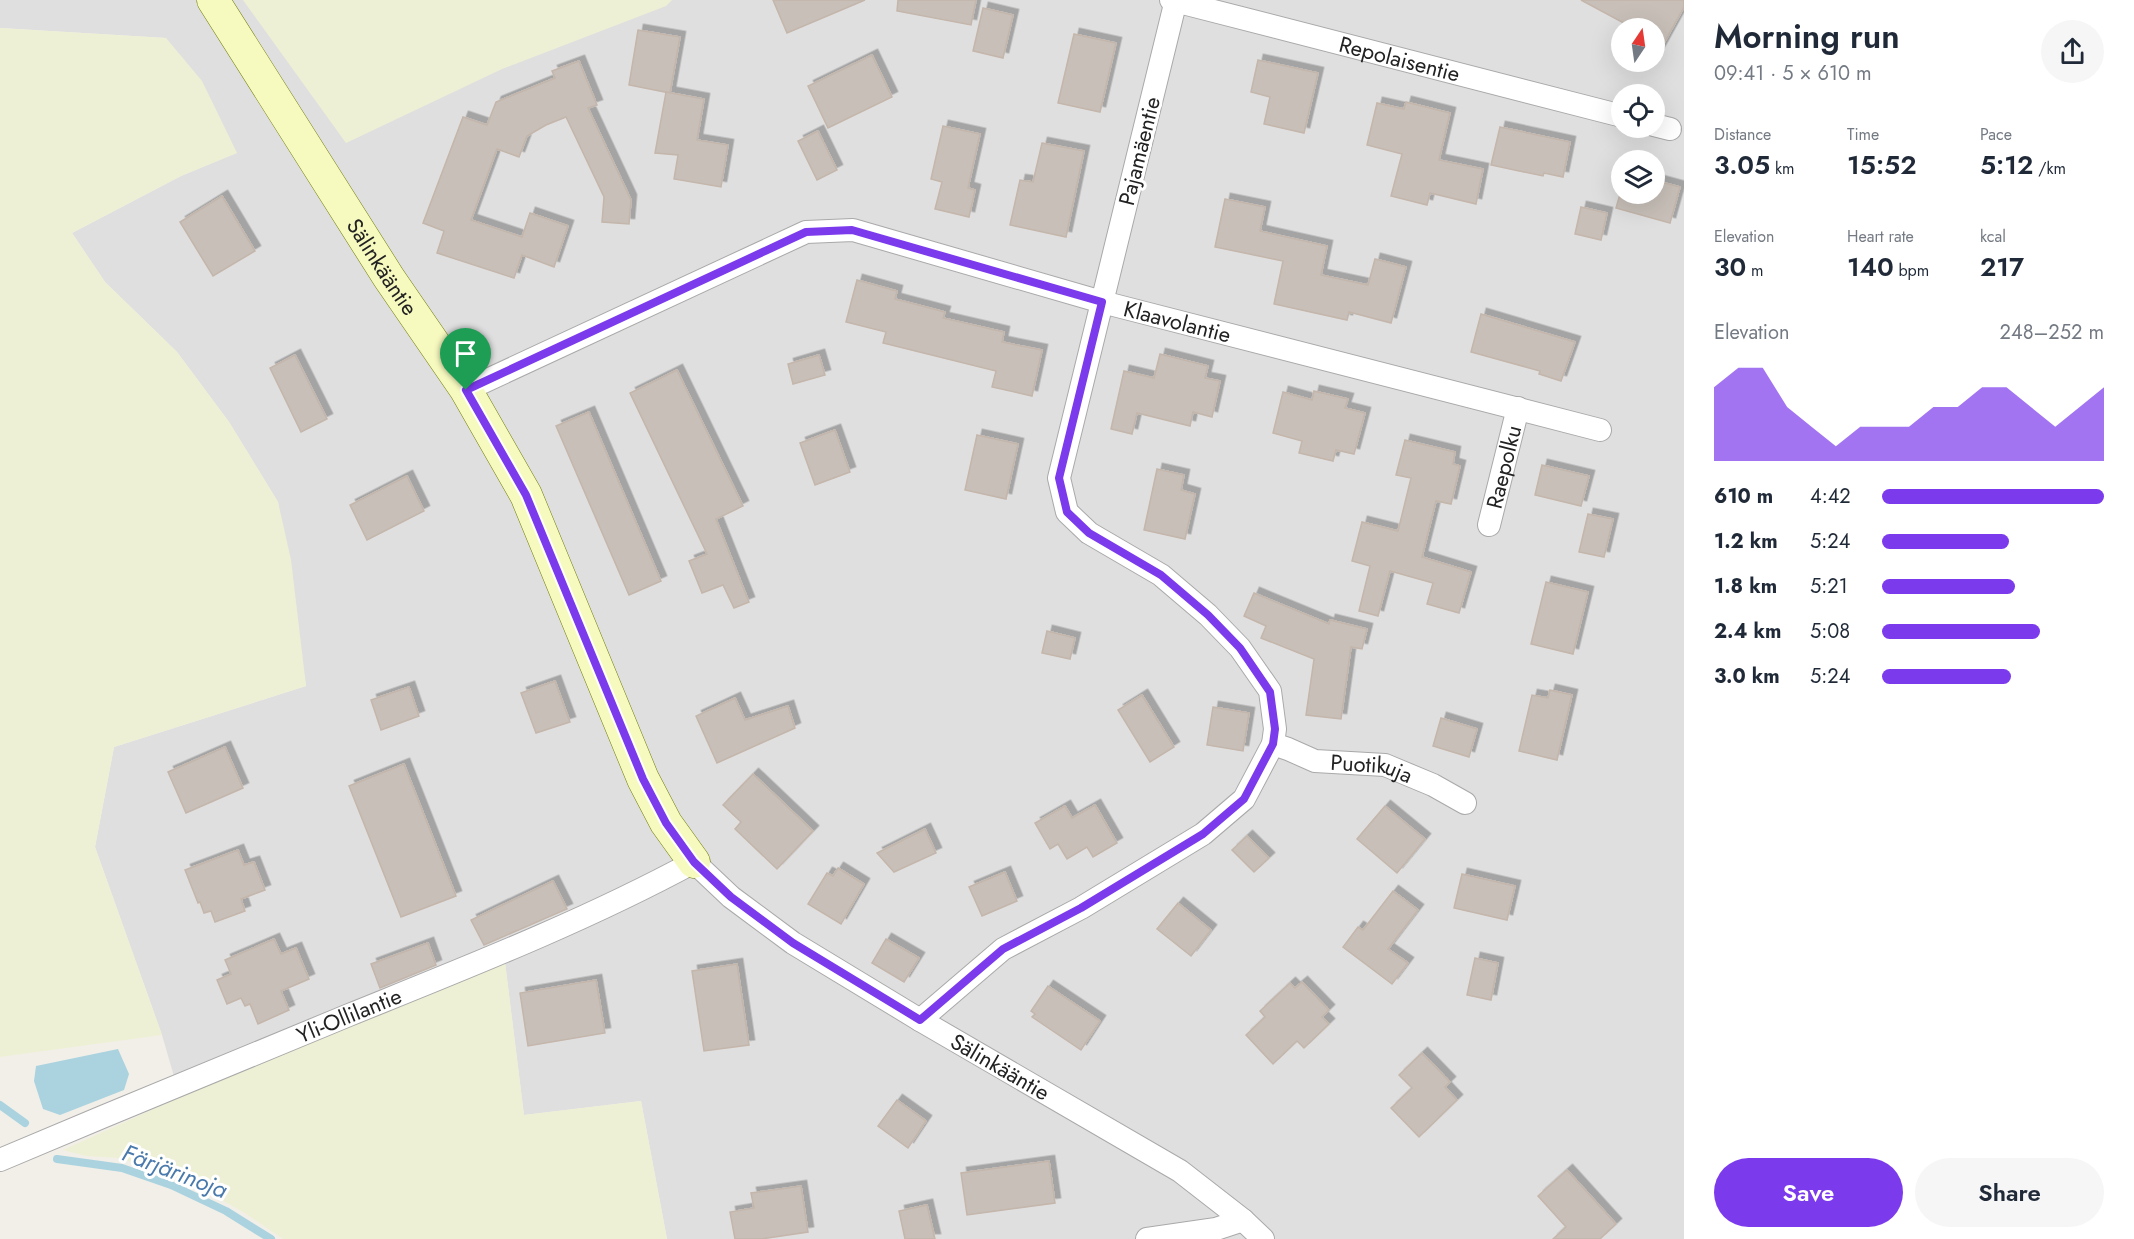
<!DOCTYPE html>
<html lang="en">
<head>
<meta charset="utf-8">
<style>
	body { margin:0; font-family:Jost,sans-serif; background:#f6f6f7; color:#1f2937; height:100vh; display:flex; flex-direction:column; font-size:22px; white-space:nowrap }
	* { box-sizing:border-box; margin:0 }
	p { font-size:20px; color:#747a83 }
	.icon { flex:none; width:33px; height:33px; fill:none; stroke:currentColor; stroke-width:2; stroke-linecap:round; stroke-linejoin:round }
	.map { position:relative; flex:1; overflow:hidden }
	.panel { display:flex; flex-direction:column; background:#fff; width:450px }
	.panel>* { flex:none }
	.needle { width:39px; rotate:13deg }
	.controls { position:absolute; left:1611px; top:18px; display:grid; gap:12px }
	.controls a { display:grid; place-items:center; width:54px; height:54px; border-radius:50%; background:#fff; box-shadow:0 6px 24px #0002; font-size:30px }
	.pin { position:absolute; display:grid; place-items:center; width:51px; height:51px; color:#fff; margin:-62px -26px; border-radius:50% 50% 50% 0; rotate:-45deg; box-shadow:0 0 6px #0007 }
	.pin .icon { rotate:45deg }
	.round { display:grid; place-items:center; flex:none; width:63px; height:63px; border-radius:32px; background:#f6f6f7 }
	.summary { display:flex; align-items:center; justify-content:space-between; height:102px; padding:0 30px }
	h1 { font-size:33px; font-weight:600; line-height:45px }
	.figures { display:grid; grid-template-columns:repeat(3,1fr); gap:9px; height:102px; padding:6px 30px }
	.figures div { display:grid; align-content:center }
	.figures b { font-size:26px; font-weight:600 }
	.figures small { font-size:16px; font-weight:400 }
	.figures p { font-size:16px }
	.chart { height:168px; padding:12px 30px }
	.chart p { display:flex; justify-content:space-between }
	.chart svg { width:100%; height:108px; margin-top:6px; fill:#7c3aed; opacity:.7 }
	.primary-button { display:flex; gap:12px; margin-top:auto; padding:12px 30px }
	.primary-button a { flex:1; height:69px; border-radius:36px; background:#7c3aed; color:#fff; font-size:24px; font-weight:600; line-height:69px; text-align:center }
	.primary-button a+a { background:#f6f6f7; color:#1f2937 }
	ul { padding:0 30px; list-style:none; font-size:20px }
	li { display:grid; grid-template-columns:96px 72px 1fr; align-items:center; height:45px }
	li i { height:15px; border-radius:8px; background:#7c3aed }
	main { display:flex; flex:1; min-height:0 }
	.map>svg:first-child { display:block }
	.residential { fill:#e0dfdf; fill-rule:evenodd }
	.farmland { fill:#eef0d5 }
	.water { fill:#aad3df }
	.lines { fill:none; stroke-linecap:round; stroke-linejoin:round }
	.stream { stroke:#aad3df; stroke-width:8 }
	.building { fill:#c7bfb8; stroke:#c4b6ab; stroke-width:1.5; filter:url(#shadow) }
	.street-casing { stroke:#a9a9a9; stroke-width:24 }
	.secondary-casing { stroke:#707d05; stroke-width:33 }
	.street { stroke:#fff; stroke-width:22 }
	.secondary { stroke:#f7fabf; stroke-width:32 }
	.route-casing { stroke:#fff; stroke-width:12 }
	.route { stroke:#7c3aed; stroke-width:8 }
	.labels { text-anchor:middle; dominant-baseline:central; stroke-width:6; stroke-linejoin:round; paint-order:stroke }
	.street-label { font-size:22px; fill:#222; stroke:#fff }
	.water-label { font-size:24px; font-style:italic; fill:#4a7aab; stroke:#fff }
</style>
</head>
<body>
<main>
<div class="map">
<svg width="1684" height="1239" viewBox="0 0 1684 1239">
	<defs>
		<filter id="shadow"><feDropShadow dx="5.5" dy="-5.5" stdDeviation="0" flood-color="#0004"/></filter>
	</defs>
	<rect width="100%" height="100%" fill="#f2efe9"/>
	<!-- residential -->
	<path class="residential" d="M0,0H1684V1239H667L641,1101L524,1115L505,963L180,1097L162,1035L95,847L114,747L306,686L278,502L229,422L177,352L105,282L72,233L181,176L236,153L166,38L0,28ZM1622,28H1654V62H1622ZM1622,94H1654V128H1622ZM1622,160H1654V194H1622Z"/>
	<!-- farmland -->
	<g class="farmland">
		<polygon points="243,0 672,0 666,6 502,69 346,143"/>
		<polygon points="0,28 166,38 202,81 237,153 181,176 72,233 105,282 177,352 229,422 278,502 291,560 306,686 114,747 95,847 162,1035 0,1057"/>
		<polygon points="505,962 524,1115 641,1101 667,1239 283,1239 243,1212 193,1184 119,1158 86,1156 63,1150 180,1097"/>
	</g>
	<!-- water -->
	<polygon class="water" points="118,1049 129,1074 124,1090 60,1115 43,1109 34,1081 36,1066"/>
	<g class="lines">
		<!-- stream -->
		<g class="stream">
			<polyline points="0,1105 25,1123"/>
			<polyline points="57,1159 122,1168 171,1185 226,1211 271,1239"/>
		</g>
	</g>
	<!-- building -->
	<g class="building">
		<polygon points="773,0 865,0 787,33"/>
		<polygon points="898,0 976,0 971,25 897,11"/>
		<polygon points="1581,0 1684,0 1684,7 1654,61 1654,28 1633,28"/>
		<polygon points="983,8 1013,15 1003,58 973,51"/>
		<polygon points="638,30 680,37 670,93 629,85"/>
		<polygon points="1074,34 1116,43 1100,112 1058,103"/>
		<polygon points="872,55 892,97 828,128 808,86"/>
		<polygon points="1258,60 1318,73 1304,133 1264,124 1270,97 1251,92"/>
		<polygon points="579,61 597,105 588,108 631,200 629,224 602,222 604,197 566,117 546,125 527,136 519,157 497,149 471,220 522,237 530,213 568,226 554,267 522,255 514,278 437,253 444,231 423,223 463,117 487,125 496,102 555,78 552,71"/>
		<polygon points="666,92 704,99 697,140 728,145 721,187 674,179 678,155 655,153"/>
		<polygon points="1406,102 1450,113 1439,160 1483,169 1476,204 1430,193 1427,205 1391,196 1402,154 1367,145 1377,103 1404,109"/>
		<polygon points="943,126 980,134 968,188 975,190 969,217 935,209 942,182 931,179"/>
		<polygon points="1500,127 1570,142 1563,177 1544,173 1543,176 1491,165"/>
		<polygon points="818,131 837,170 817,180 798,141"/>
		<polygon points="1042,143 1084,151 1066,237 1010,225 1020,180 1033,182"/>
		<polygon points="1654,180 1680,187 1670,223 1616,208 1622,187 1622,194 1654,194"/>
		<polygon points="222,196 255,251 213,276 180,222"/>
		<polygon points="1225,199 1265,207 1260,231 1327,246 1321,275 1368,285 1375,259 1406,267 1391,323 1349,312 1347,320 1274,304 1283,261 1215,247"/>
		<polygon points="1581,207 1607,213 1601,240 1575,234"/>
		<polygon points="857,280 897,291 895,299 945,312 943,318 1004,332 1002,342 1042,350 1032,396 992,387 996,371 883,343 886,332 846,322"/>
		<polygon points="1481,314 1575,342 1561,381 1539,374 1540,371 1471,352"/>
		<polygon points="1160,354 1208,366 1205,378 1220,381 1212,417 1193,412 1190,426 1137,413 1132,434 1111,429 1124,371 1154,378"/>
		<polygon points="295,355 327,419 301,432 270,368"/>
		<polygon points="819,355 825,375 793,384 788,364"/>
		<polygon points="677,370 743,506 716,519 749,602 734,608 723,585 702,593 689,561 707,554 630,393"/>
		<polygon points="1314,391 1348,399 1345,408 1365,413 1354,454 1336,450 1333,461 1299,453 1302,441 1273,433 1283,392 1312,400"/>
		<polygon points="589,412 661,581 629,595 556,426"/>
		<polygon points="835,430 850,472 815,485 800,443"/>
		<polygon points="977,435 1018,444 1006,499 965,490"/>
		<polygon points="1405,440 1455,452 1453,464 1460,466 1451,504 1436,501 1422,557 1471,572 1459,613 1427,604 1433,583 1390,571 1378,616 1359,611 1370,566 1352,561 1362,522 1398,531 1411,478 1396,475"/>
		<polygon points="1542,465 1589,476 1581,506 1535,495"/>
		<polygon points="1157,469 1184,475 1181,490 1195,494 1185,539 1144,530"/>
		<polygon points="407,476 424,511 367,540 350,505"/>
		<polygon points="1588,514 1613,519 1604,557 1579,552"/>
		<polygon points="1546,582 1588,592 1573,654 1531,644"/>
		<polygon points="1254,593 1329,624 1330,620 1367,629 1362,649 1351,647 1341,719 1306,715 1314,659 1261,638 1266,626 1244,616"/>
		<polygon points="1047,631 1075,638 1070,659 1042,653"/>
		<polygon points="555,681 570,722 536,733 521,693"/>
		<polygon points="409,687 419,716 381,730 371,700"/>
		<polygon points="1550,690 1572,695 1557,760 1519,751 1532,695 1548,698"/>
		<polygon points="1142,695 1174,747 1150,762 1118,710"/>
		<polygon points="735,698 745,720 788,706 795,728 717,763 696,716"/>
		<polygon points="1213,707 1249,713 1243,751 1207,745"/>
		<polygon points="1441,718 1477,729 1469,757 1433,746"/>
		<polygon points="225,747 243,788 186,813 168,772"/>
		<polygon points="404,764 456,896 401,917 349,786"/>
		<polygon points="753,774 813,831 777,869 735,829 741,822 723,805"/>
		<polygon points="1095,805 1117,843 1093,857 1087,847 1067,859 1058,844 1050,849 1035,823 1065,806 1072,818"/>
		<polygon points="1385,806 1425,839 1397,873 1357,839"/>
		<polygon points="925,829 936,853 894,872 877,853"/>
		<polygon points="1247,836 1269,858 1254,872 1232,850"/>
		<polygon points="238,850 244,865 254,862 265,890 241,899 245,911 215,922 211,911 204,913 200,902 198,903 185,870"/>
		<polygon points="838,868 864,884 841,924 808,904 827,873 833,876"/>
		<polygon points="1005,872 1017,901 982,916 969,887"/>
		<polygon points="1462,874 1515,886 1507,920 1454,908"/>
		<polygon points="553,881 567,909 484,945 471,920"/>
		<polygon points="1393,891 1418,910 1388,949 1408,963 1392,984 1343,947 1358,927 1363,930"/>
		<polygon points="1178,903 1211,930 1191,956 1157,929"/>
		<polygon points="274,939 281,954 296,948 309,979 281,991 289,1010 258,1024 250,1004 245,1006 241,998 227,1004 217,980 231,974 225,960"/>
		<polygon points="886,939 919,958 904,982 872,963"/>
		<polygon points="428,943 436,965 380,988 371,964"/>
		<polygon points="1475,958 1498,963 1491,1000 1467,995"/>
		<polygon points="737,964 749,1045 704,1051 692,971"/>
		<polygon points="596,980 605,1033 528,1046 520,993"/>
		<polygon points="1302,982 1329,1010 1322,1017 1329,1024 1304,1048 1297,1041 1273,1064 1246,1035 1265,1017 1260,1011 1290,983 1295,988"/>
		<polygon points="1048,986 1100,1021 1081,1050 1032,1017 1035,1014 1031,1011"/>
		<polygon points="1422,1053 1450,1082 1445,1087 1457,1100 1419,1137 1391,1108 1412,1088 1399,1075"/>
		<polygon points="897,1100 926,1121 908,1148 878,1126"/>
		<polygon points="1049,1161 1055,1203 967,1215 961,1173"/>
		<polygon points="1567,1170 1616,1224 1600,1239 1553,1239 1566,1227 1538,1196"/>
		<polygon points="801,1186 808,1232 761,1239 735,1239 730,1212 754,1208 751,1193"/>
		<polygon points="927,1205 935,1239 905,1239 899,1211"/>
	</g>
	<g class="lines">
		<defs>
			<g id="street">
				<path id="s1" d="M1171,0L1622,116"/>
				<path id="s2" d="M1176,0L1059,478L1067,512L1089,533L1161,575L1208,615L1240,648L1270,691L1275,729L1273,744L1288,749L1315,761L1385,765L1433,785L1465,803"/>
				<polyline points="1654,125 1670,129"/>
				<path id="s3" d="M466,390L806,232L853,230L1102,302L1600,430"/>
				<path id="s4" d="M1489,525L1518,408"/>
				<polyline points="920,1020 1003,949 1081,908 1203,834 1244,799 1273,744"/>
				<path id="s5" d="M0,1160C116,1111 232,1063 349,1015C465,968 583,922 694,862L731,897L793,943L920,1020L1180,1171L1243,1220L1263,1239"/>
				<polyline points="1147,1239 1216,1229 1243,1220"/>
			</g>
			<g id="secondary">
				<path id="s6" d="M213,0L389,278L466,390L526,495L643,779L666,823L694,862"/>
			</g>
		</defs>
		<!-- street casing -->
		<use href="#street" class="street-casing"/>
		<!-- secondary casing -->
		<use href="#secondary" class="secondary-casing"/>
		<!-- street -->
		<use href="#street" class="street"/>
		<!-- secondary -->
		<use href="#secondary" class="secondary"/>
	</g>
	<g class="lines">
		<defs>
			<polygon id="route" points="852,230 1102,302 1059,478 1067,512 1089,533 1161,575 1208,615 1240,648 1270,692 1275,729 1273,744 1244,799 1203,834 1081,908 1003,949 920,1020 793,943 731,897 694,862 666,823 643,779 526,495 466,390 806,232"/>
		</defs>
		<!-- route casing -->
		<use href="#route" class="route-casing"/>
		<!-- route -->
		<use href="#route" class="route"/>
	</g>
	<g class="labels">
		<!-- street labels -->
		<g class="street-label">
			<text stroke="none"><textPath href="#s1" startOffset="236">Repolaisentie</textPath></text>
			<text transform="translate(1139 151) rotate(-76)">Pajamäentie</text>
			<text stroke="none"><textPath href="#s6" startOffset="316">Sälinkääntie</textPath></text>
			<text stroke="none"><textPath href="#s3" startOffset="759">Klaavolantie</textPath></text>
			<text stroke="none"><textPath href="#s4" startOffset="60">Raepolku</textPath></text>
			<text stroke="none"><textPath href="#s2" startOffset="957">Puotikuja</textPath></text>
			<text stroke="none"><textPath href="#s5" startOffset="378">Yli-Ollilantie</textPath></text>
			<text stroke="none"><textPath href="#s5" startOffset="1125">Sälinkääntie</textPath></text>
		</g>
		<!-- water labels -->
		<g class="water-label">
			<text transform="translate(175 1171) rotate(21)">Färjärinoja</text>
		</g>
	</g>
</svg>
<div class="controls">
<a><svg class="needle" viewBox="-14 -14 28 28"><path d="M0-13l5 13h-10z" fill="#e53935"/><path d="M0 13l5-13h-10z" fill="#747a83"/></svg></a>
<a><svg class="icon" aria-label="locate" viewBox="0 0 24 24"><circle cx="12" cy="12" r="6"/><path d="M12 2v4M12 18v4M2 12h4M18 12h4"/></svg></a>
<a><svg class="icon" aria-label="layers" viewBox="0 0 24 24"><path d="M12 4l9 5-9 5-9-5zM3 14l9 5 9-5"/></svg></a>
</div>
<div class="pin" style="left:466px;top:390px;background:#1e9e55"><svg class="icon" aria-label="arrive" viewBox="0 0 24 24"><path d="M6 21V4h12l-3 4 3 4H6"/></svg></div>
</div>
<section class="panel">
<div class="summary"><div><h1>Morning run</h1><p>09:41 · 5 × 610 m</p></div><a class="round"><svg class="icon" aria-label="share" viewBox="0 0 24 24"><path d="M12 15V3M7 8l5-5 5 5M5 13v7h14v-7"/></svg></a></div>
<div class="figures">
<div><p>Distance</p><b>3.05<small> km</small></b></div>
<div><p>Time</p><b>15:52</b></div>
<div><p>Pace</p><b>5:12<small> /km</small></b></div>
</div>
<div class="figures">
<div><p>Elevation</p><b>30<small> m</small></b></div>
<div><p>Heart rate</p><b>140<small> bpm</small></b></div>
<div><p>kcal</p><b>217</b></div>
</div>
<div class="chart"><p><span>Elevation</span>248–252 m</p>
<svg viewBox="0 0 160 44" preserveAspectRatio="none"><path d="M0 44V14L10 6L20 6L30 22L40 30L50 38L60 30L70 30L80 30L90 22L100 22L110 14L120 14L130 22L140 30L150 22L160 14V44z"/></svg>
</div>
<ul>
<li><b>610 m</b>4:42<i style="width:100%"></i></li>
<li><b>1.2 km</b>5:24<i style="width:57%"></i></li>
<li><b>1.8 km</b>5:21<i style="width:60%"></i></li>
<li><b>2.4 km</b>5:08<i style="width:71%"></i></li>
<li><b>3.0 km</b>5:24<i style="width:58%"></i></li>
</ul>
<div class="primary-button"><a>Save</a><a>Share</a></div>
</section>
</main>
</body>
</html>
